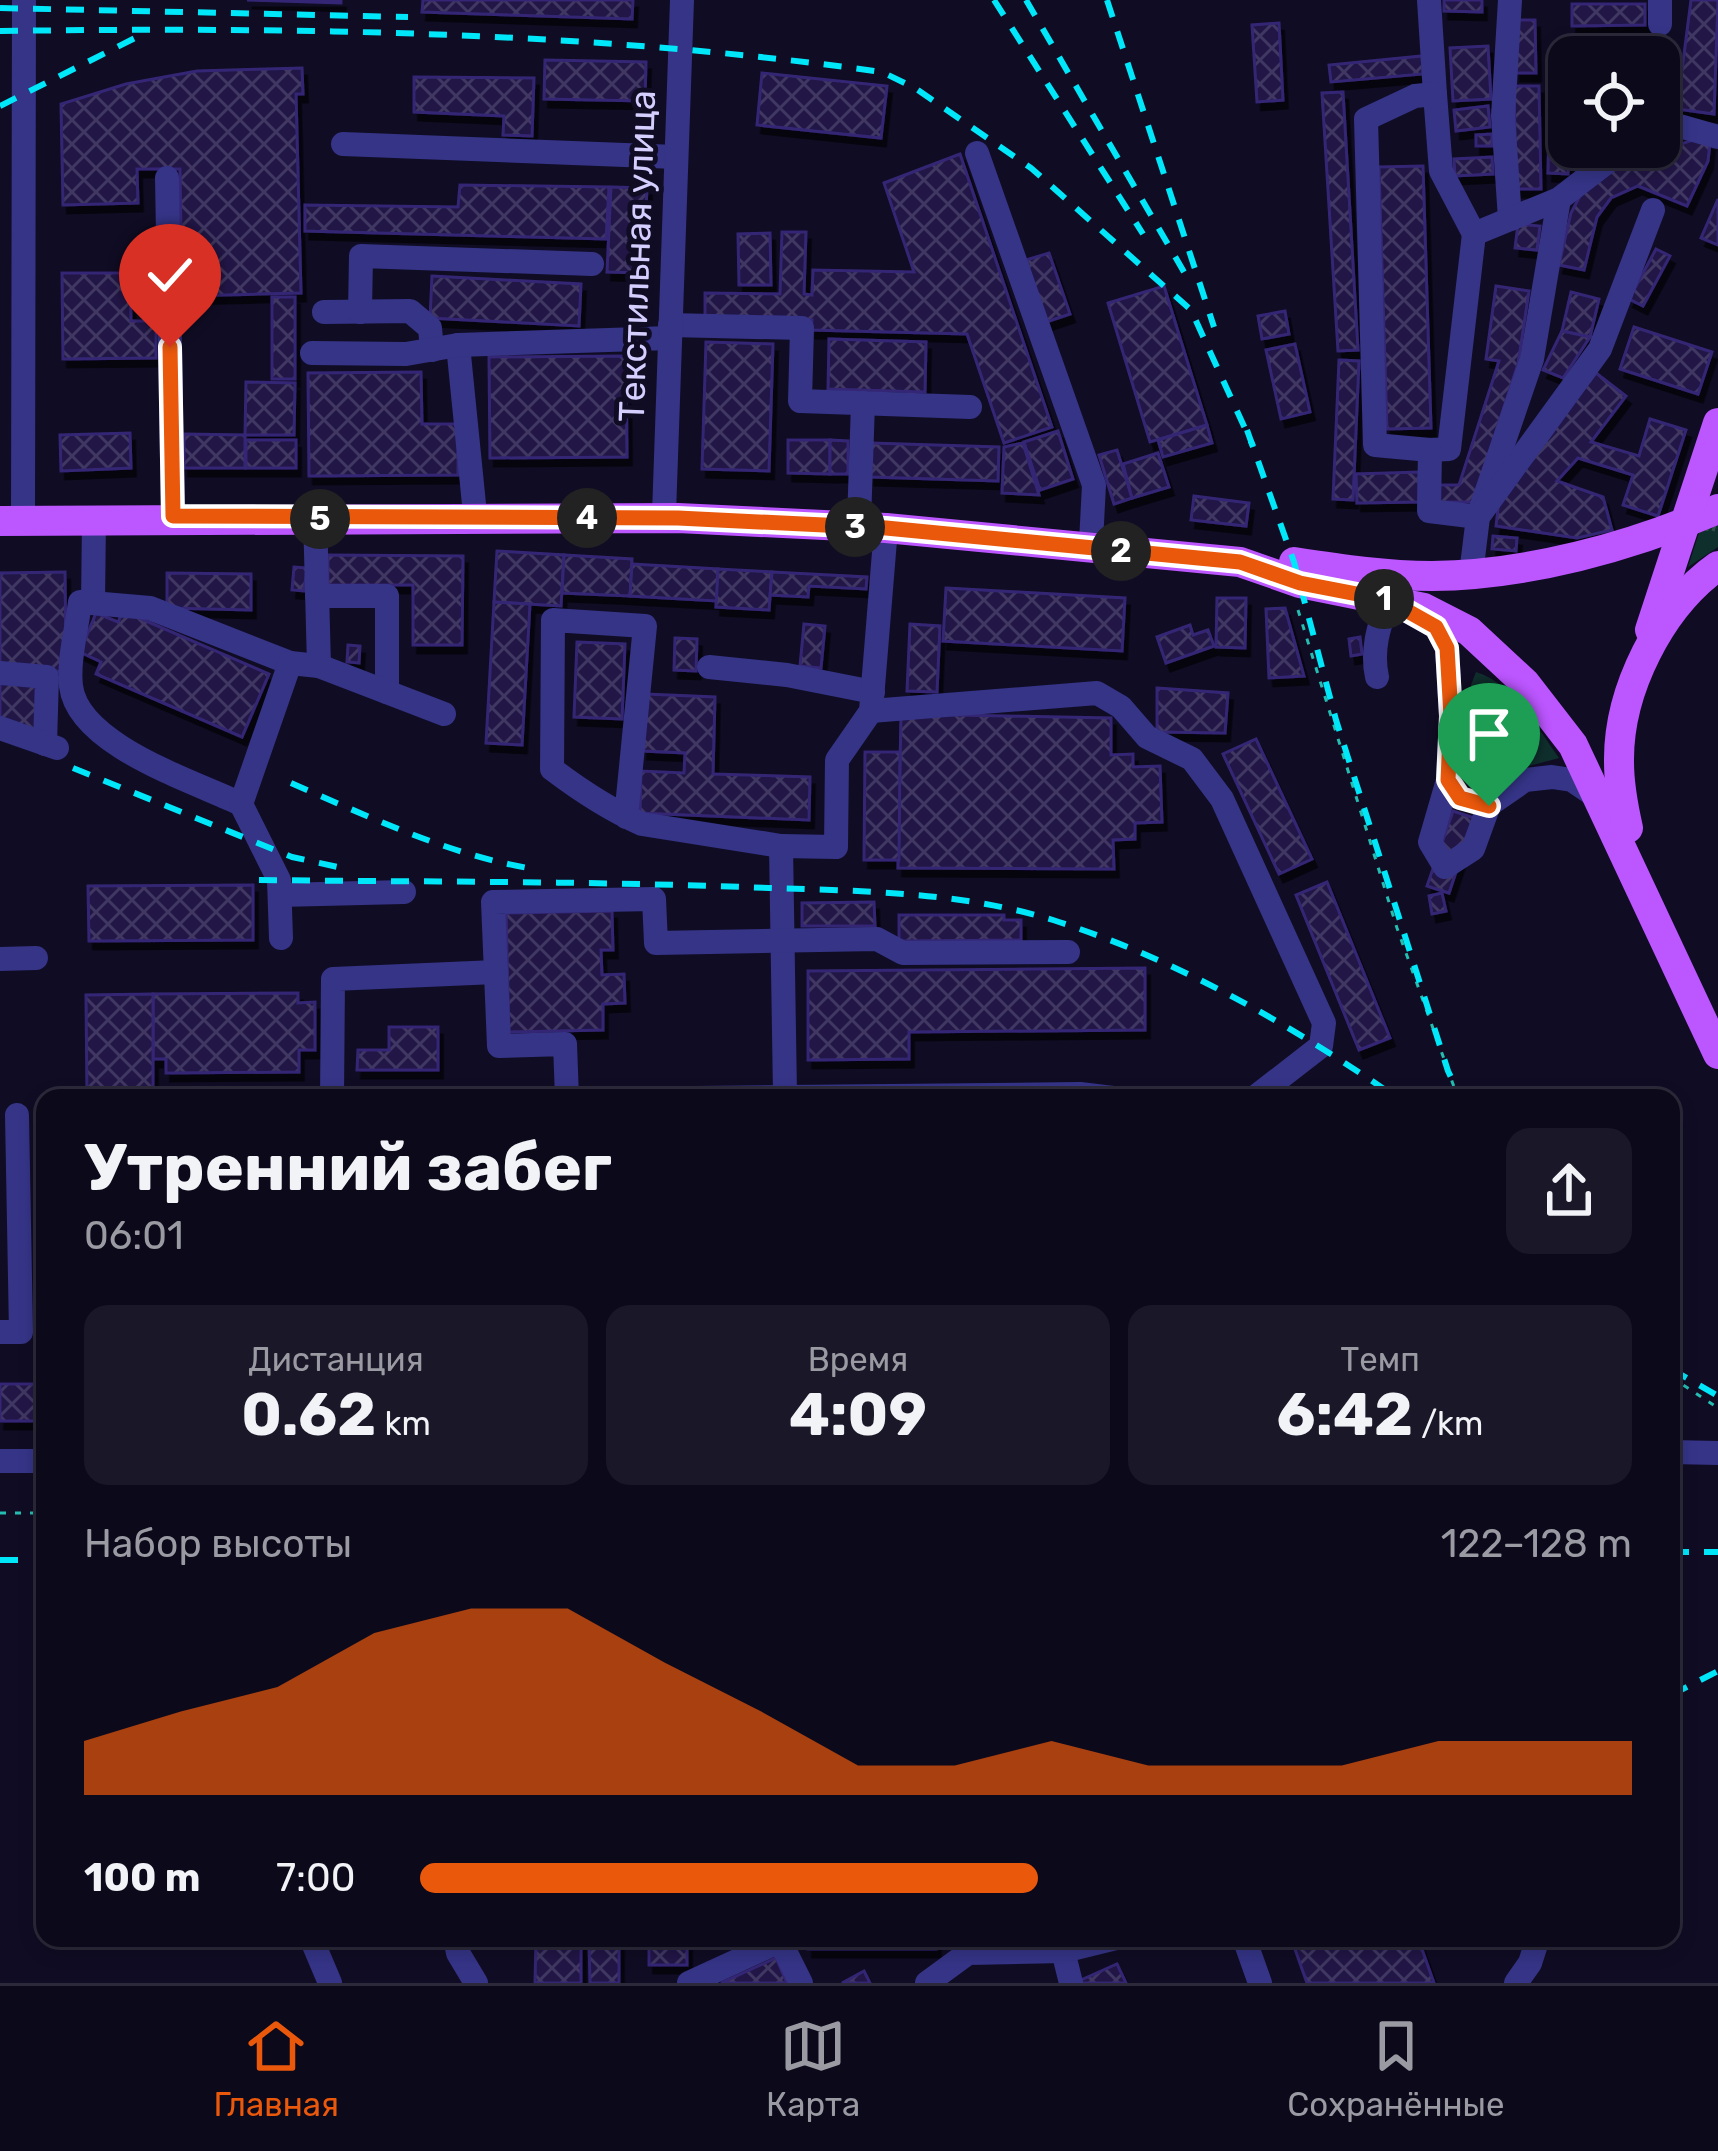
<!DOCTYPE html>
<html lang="ru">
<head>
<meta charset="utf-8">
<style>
	body { margin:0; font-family:Rubik,sans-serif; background:#1a1728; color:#f1f3f6; height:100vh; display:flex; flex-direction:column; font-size:45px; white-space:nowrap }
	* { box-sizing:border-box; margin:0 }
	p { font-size:39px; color:#9a9aa3 }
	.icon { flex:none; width:66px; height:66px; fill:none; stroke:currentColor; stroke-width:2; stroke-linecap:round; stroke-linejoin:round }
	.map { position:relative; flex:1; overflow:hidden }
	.details { position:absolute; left:36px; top:1089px; width:1644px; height:858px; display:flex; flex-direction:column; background:#0c091b; border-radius:24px; box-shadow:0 6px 18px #0003,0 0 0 3px #2c2a3a }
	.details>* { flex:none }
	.buttons { position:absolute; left:1548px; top:36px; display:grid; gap:24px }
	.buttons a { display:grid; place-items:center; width:132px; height:132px; border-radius:24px; background:#0c091b; box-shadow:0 6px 18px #0003,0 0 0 3px #2c2a3a; font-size:60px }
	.pin { position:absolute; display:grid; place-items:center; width:102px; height:102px; color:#fff; margin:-123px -51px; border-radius:50% 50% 50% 0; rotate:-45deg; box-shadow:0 0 12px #0007 }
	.pin .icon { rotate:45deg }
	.km { position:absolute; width:60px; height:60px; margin:-30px; border-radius:50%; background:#222; color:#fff; font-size:33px; line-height:60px; text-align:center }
	.round { display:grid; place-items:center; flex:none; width:126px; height:126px; border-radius:24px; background:#1a1728 }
	.summary { display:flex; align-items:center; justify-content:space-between; height:204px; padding:0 48px }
	h1 { font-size:66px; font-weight:700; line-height:90px }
	.figures { display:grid; grid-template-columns:repeat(3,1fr); gap:18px; height:204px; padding:12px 48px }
	.figures div { display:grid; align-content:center; border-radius:24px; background:#1a1728; text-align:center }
	.figures b { font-size:60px; font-weight:700 }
	.figures small { font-size:33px; font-weight:400 }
	.figures p { font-size:33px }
	.chart { height:336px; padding:24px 48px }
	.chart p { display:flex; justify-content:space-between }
	.chart svg { width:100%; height:216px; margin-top:12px; fill:#ea580c; opacity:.7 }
	ul { padding:0 48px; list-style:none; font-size:39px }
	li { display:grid; grid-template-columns:192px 144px 1fr; align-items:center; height:90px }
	li i { height:30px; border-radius:15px; background:#ea580c }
	.dock { display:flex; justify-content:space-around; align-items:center; height:168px; border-top:3px solid #2c2a3a; background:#0c091b; font-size:33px; color:#9a9aa3 }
	.dock a { display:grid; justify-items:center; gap:6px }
	.dock .selected { color:#ea580c }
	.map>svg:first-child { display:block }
	.grass { fill:url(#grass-tufts) }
	.building { fill:url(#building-cross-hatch); stroke:#352774; stroke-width:3; filter:url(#shadow) }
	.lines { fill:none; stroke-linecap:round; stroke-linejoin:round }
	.path { stroke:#25bdb1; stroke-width:3; stroke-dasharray:6 9; stroke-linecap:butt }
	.minor { stroke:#353487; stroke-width:24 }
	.major { stroke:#bc56ff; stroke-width:30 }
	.rail { stroke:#00e7fa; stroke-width:6; stroke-dasharray:18 15; stroke-linecap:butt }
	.route-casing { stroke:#fff; stroke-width:24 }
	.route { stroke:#ea580c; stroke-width:15 }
	.labels { text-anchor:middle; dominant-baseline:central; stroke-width:10; stroke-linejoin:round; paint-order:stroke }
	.street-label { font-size:36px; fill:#d4cfff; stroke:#100c24 }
</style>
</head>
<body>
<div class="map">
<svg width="1718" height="1983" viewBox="0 0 1718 1983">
	<defs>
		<pattern id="grass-tufts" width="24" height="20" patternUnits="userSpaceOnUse" patternTransform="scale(3)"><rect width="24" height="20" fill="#0f2f2d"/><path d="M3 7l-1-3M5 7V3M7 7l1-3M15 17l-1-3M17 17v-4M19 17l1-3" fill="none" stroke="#314c4c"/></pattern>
		<pattern id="building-cross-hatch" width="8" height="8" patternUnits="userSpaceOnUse" patternTransform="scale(3)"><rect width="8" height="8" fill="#201746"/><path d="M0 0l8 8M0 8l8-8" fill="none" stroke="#403862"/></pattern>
		<filter id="shadow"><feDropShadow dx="4.5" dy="8" stdDeviation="0" flood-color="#0009"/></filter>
	</defs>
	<rect width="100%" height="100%" fill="#100c24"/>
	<!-- grass -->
	<g class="grass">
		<polygon points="1718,525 1718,547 1688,567 1699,533"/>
		<path d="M1476,672C1514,684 1537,728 1559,758L1521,768L1485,789L1468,782L1471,685Z"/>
	</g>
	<!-- building -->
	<g class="building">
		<polygon points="247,0 341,0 341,3"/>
		<polygon points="423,0 633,0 632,19 422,12"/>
		<polygon points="1444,0 1482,0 1482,12 1444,11"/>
		<polygon points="1691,0 1718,0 1714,114 1677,109"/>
		<polygon points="1572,4 1645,4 1645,25 1572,26"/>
		<polygon points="1515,20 1535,20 1536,73 1516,73"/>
		<polygon points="1279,23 1283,100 1257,102 1252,25"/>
		<polygon points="1488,46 1491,99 1453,101 1450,48"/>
		<polygon points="1593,50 1593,57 1571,57 1571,51"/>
		<polygon points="1422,56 1423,74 1331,82 1329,65"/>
		<polygon points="1564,57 1566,73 1552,74 1551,58"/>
		<polygon points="545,60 646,62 645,101 544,99"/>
		<polygon points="302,68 303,94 296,94 301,293 182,296 180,169 137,169 138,203 63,205 61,104 126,84 197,71"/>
		<polygon points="762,73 887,86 881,138 757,125"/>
		<polygon points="414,77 534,78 532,136 503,135 504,116 414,112"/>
		<polygon points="1514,86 1539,86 1541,189 1516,189"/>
		<polygon points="1343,92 1358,350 1338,351 1322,93"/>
		<polygon points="1550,92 1569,92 1568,174 1548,173"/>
		<polygon points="1488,106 1490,127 1456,131 1454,110"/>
		<polygon points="1492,134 1492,146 1476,146 1476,135"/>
		<polygon points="1695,139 1710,143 1708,161 1687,206 1638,186 1611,198 1597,217 1584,270 1559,265 1571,213 1581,194 1618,167"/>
		<polygon points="960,154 1052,427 1004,443 967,334 811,330 812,320 705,319 705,293 780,294 782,232 806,232 804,294 812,295 813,270 914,272 884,183"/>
		<polygon points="1492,157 1493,174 1455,176 1454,159"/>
		<polygon points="1423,166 1431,428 1387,429 1379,167"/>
		<polygon points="460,185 609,187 606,239 305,231 305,205 458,207"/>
		<polygon points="611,187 647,188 643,273 607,272"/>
		<polygon points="1718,199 1718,245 1701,238"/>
		<polygon points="1518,224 1540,226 1537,250 1515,248"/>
		<polygon points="770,233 771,285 739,285 738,234"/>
		<polygon points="1656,249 1670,256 1643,306 1629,299"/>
		<polygon points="1049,253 1070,314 1046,322 1026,260"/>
		<polygon points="62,273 130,273 131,321 156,321 156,358 63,359"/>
		<polygon points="432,276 581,284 579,326 430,318"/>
		<polygon points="1164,286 1207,425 1150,442 1108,303"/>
		<polygon points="1496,286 1529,291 1518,364 1473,502 1435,502 1435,485 1459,485 1499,361 1486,359"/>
		<polygon points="1571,292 1599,299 1590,337 1562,331"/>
		<rect x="272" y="297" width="23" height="82"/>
		<polygon points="1285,311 1289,334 1262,339 1258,316"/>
		<polygon points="1634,327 1712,352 1698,394 1620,369"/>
		<polygon points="1562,331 1590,337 1563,378 1543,370"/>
		<polygon points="829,339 926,342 925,392 828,389"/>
		<polygon points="706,342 773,344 769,471 702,469"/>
		<polygon points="1295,344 1310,412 1281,419 1266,350"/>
		<polygon points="626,356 627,457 490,458 489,357"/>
		<polygon points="1339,360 1359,361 1353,500 1333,499"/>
		<polygon points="421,372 422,424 458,424 458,475 309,476 308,373"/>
		<polygon points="1596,373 1626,396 1591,442 1639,456 1650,419 1686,430 1658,516 1623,505 1633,475 1578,458 1557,481 1603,497 1612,530 1577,538 1496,526 1499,500"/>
		<polygon points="246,382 295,383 294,435 245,435"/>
		<polygon points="1207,425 1212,443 1163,457 1158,440"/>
		<polygon points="1058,431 1073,479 1040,490 1024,442"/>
		<polygon points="130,433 131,468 61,471 60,435"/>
		<polygon points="184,434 245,435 245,468 184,468"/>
		<rect x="246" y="440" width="50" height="28"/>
		<polygon points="788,440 830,440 830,474 788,473"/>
		<polygon points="830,440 848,441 848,474 830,474"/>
		<polygon points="871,443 999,447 998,481 870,477"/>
		<polygon points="1023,443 1039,495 1002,493 1004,447"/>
		<polygon points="1117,450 1132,498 1114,504 1099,455"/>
		<polygon points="1158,453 1169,487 1132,498 1123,464"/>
		<polygon points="1419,472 1419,502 1357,503 1356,474"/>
		<polygon points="1194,496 1249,503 1246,526 1191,520"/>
		<polygon points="1493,536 1517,538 1516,551 1492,549"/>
		<polygon points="497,551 564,555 561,606 494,602"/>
		<polygon points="328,555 463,556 462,645 413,645 413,585 328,585"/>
		<polygon points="564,555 632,559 630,596 562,593"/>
		<polygon points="632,564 718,569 717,601 630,596"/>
		<polygon points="294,567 307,568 304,591 292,590"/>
		<polygon points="718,569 772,572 769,610 716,607"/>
		<polygon points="65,572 66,672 0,666 0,573"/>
		<polygon points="772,572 867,577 866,589 809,586 808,597 770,595"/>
		<polygon points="167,573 251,574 251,610 167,608"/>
		<polygon points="946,588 1125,598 1122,651 943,641"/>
		<polygon points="1217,598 1246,598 1245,648 1216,647"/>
		<polygon points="494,602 530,604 522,745 486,743"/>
		<polygon points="1285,608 1304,676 1269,678 1266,609"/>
		<polygon points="123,611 269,674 242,737 96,674 101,662 80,652 96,613 118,622"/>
		<polygon points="804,624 825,626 821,668 800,666"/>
		<polygon points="910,624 940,626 937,692 907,691"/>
		<polygon points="1190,625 1193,635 1208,630 1214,646 1166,663 1157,637"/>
		<polygon points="1360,637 1362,654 1351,656 1349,639"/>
		<polygon points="675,638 697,639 696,671 674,670"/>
		<polygon points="577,642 625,644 622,719 574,717"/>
		<polygon points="348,645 360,646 359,663 347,662"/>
		<polygon points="0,680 41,684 41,736 0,720"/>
		<polygon points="1157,688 1228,693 1225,733 1157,732"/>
		<polygon points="645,694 715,697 713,774 810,777 809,820 640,813 641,771 684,773 685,753 643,751"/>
		<polygon points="901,714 1111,718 1111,755 1133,754 1133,767 1160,766 1162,822 1135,823 1135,839 1113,840 1114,869 898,868"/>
		<polygon points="1256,739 1312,859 1279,874 1223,754"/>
		<polygon points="865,752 900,752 899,860 864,860"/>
		<polygon points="1453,811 1474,818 1449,893 1427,886"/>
		<polygon points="1327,882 1390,1038 1359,1050 1296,895"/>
		<polygon points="253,885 253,940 89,941 88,886"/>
		<polygon points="1442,893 1446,911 1432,914 1429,896"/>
		<polygon points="874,902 875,926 802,926 802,903"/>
		<polygon points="612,911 613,950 601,950 602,975 624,974 625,1003 603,1004 603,1030 509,1032 506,913"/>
		<polygon points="899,915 1004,915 1004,920 1021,920 1021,940 899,941"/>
		<polygon points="1145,968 1145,1030 909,1032 909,1059 808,1060 808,971"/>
		<polygon points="298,993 298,1003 315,1002 315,1050 299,1050 299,1072 166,1073 166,1059 153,1059 153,994"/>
		<polygon points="153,994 153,1098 87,1098 86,995"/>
		<polygon points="389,1027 438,1027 438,1070 357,1070 358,1050 389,1050"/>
		<polygon points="35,1240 45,1240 45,1345 36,1345"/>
		<rect x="0" y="1384" width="45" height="37"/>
		<polygon points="536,1938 581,1938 581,1983 535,1983"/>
		<polygon points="619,1938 619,1983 590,1983 589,1939"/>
		<rect x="649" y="1938" width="38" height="27"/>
		<rect x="808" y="1938" width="128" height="11"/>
		<polygon points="1291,1938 1418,1938 1434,1983 1307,1983"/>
		<polygon points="776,1958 787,1983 721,1983"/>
		<polygon points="1117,1964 1126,1983 1082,1983 1081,1980"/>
		<polygon points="864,1971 870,1983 842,1983"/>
	</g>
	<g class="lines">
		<!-- path -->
		<g class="path">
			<polyline points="1298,610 1397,928 1458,1098"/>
			<polyline points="1671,1377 1718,1408"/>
			<polyline points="0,1513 45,1513"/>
		</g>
		<!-- minor -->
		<g class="minor">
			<polyline points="1429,0 1435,94"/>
			<polyline points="1510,0 1503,116 1510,219"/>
			<polyline points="1660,24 1660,0"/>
			<polyline points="1659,134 1676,125 1718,137"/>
			<polyline points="343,144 676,157"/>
			<polyline points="977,153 1094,485 1091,542"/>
			<polyline points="167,178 173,516"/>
			<polyline points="1559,199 1474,234 1449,449 1430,450 1429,511 1478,517 1532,359 1559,199 1611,159 1633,147"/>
			<polyline points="324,312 410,311 430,328 432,350"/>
			<polyline points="360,312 361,256 592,264"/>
			<polyline points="670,325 802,328 800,401 970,407"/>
			<polyline points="458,345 475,514"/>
			<polyline points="312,353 406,354 458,345 670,338"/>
			<polyline points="1430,450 1375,445 1366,119 1415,96 1435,94 1441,171 1474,234"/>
			<polyline points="664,514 682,0"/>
			<polyline points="315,515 319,666"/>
			<polyline points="23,520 24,0"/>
			<polyline points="859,522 863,403"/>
			<polyline points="1471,574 1478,517 1600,349 1653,210"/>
			<polyline points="317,596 387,596 387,692"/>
			<polyline points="93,603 94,520"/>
			<polyline points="709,667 787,675 873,692"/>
			<polyline points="0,673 47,677 45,744"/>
			<path d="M1377,677C1371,650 1379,626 1388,600L1436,627L1447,648L1451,716L1448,780L1430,842L1445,867L1473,849L1489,805L1525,780L1552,777L1572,780L1600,799"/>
			<polyline points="871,711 1097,693 1121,707 1147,737 1192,759 1222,799 1324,1023 1321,1046 1254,1098"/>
			<polyline points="0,728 57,748"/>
			<path d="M241,804C193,781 78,745 71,686C68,660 77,628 80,602L150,608L290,663"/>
			<path d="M626,817L645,626L553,620L552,769C581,791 608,809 642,824L781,846"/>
			<polyline points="280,895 404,892"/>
			<polyline points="281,938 279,880 241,804 290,663 319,666 444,714"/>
			<polyline points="0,959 36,958"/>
			<polyline points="785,1094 781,846 836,847 837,760 871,711 886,528"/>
			<polyline points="332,1098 333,979 496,972"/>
			<polyline points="567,1098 565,1044 499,1046 493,902 654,899 656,943 877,939 903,953 1068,952"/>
			<polyline points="694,1098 1080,1094 1113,1098"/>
			<polyline points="0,1332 21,1332 17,1115"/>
			<polyline points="1671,1452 1718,1453"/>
			<polyline points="0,1461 45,1461"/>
			<polyline points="311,1938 330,1983"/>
			<polyline points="455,1938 458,1953 476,1983"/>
			<polyline points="1244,1938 1260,1983"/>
			<polyline points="1063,1951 1071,1983"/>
			<polyline points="689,1983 780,1941 801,1983"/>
			<polyline points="927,1983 968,1953 1063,1951 1116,1938"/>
			<polyline points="1516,1983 1530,1963 1538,1938"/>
		</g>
		<!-- major -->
		<g class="major">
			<polyline points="0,521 678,518 886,528 1240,562 1300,583 1424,608 1469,631 1525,683 1573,745 1718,1054"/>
			<path d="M1294,562C1340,569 1386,576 1432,576C1527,575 1631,547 1718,509"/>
			<polyline points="1650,630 1718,423"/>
			<path d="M1628,828C1623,806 1619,785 1619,762C1618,691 1660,607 1718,566"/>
		</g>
		<!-- rail -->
		<g class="rail">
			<polyline points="994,0 1143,234"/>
			<polyline points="1026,0 1184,272"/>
			<polyline points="1107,0 1214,327"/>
			<polyline points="0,8 408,17"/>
			<path d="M0,31C294,27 591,31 882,72L915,88L1031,168L1191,310L1253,446"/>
			<polyline points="0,106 143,34"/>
			<polyline points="1247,430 1294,562 1336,720 1448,1071 1461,1098"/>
			<polyline points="73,768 292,857 347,869"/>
			<path d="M291,783C370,817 448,855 534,869"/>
			<path d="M259,880C429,882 599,881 769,888C864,891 967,892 1059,922C1180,961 1293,1026 1397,1098"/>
			<polyline points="1671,1369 1718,1396"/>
			<polyline points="1671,1552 1718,1552"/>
			<polyline points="0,1560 45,1560"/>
			<polyline points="1671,1695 1718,1671"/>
		</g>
	</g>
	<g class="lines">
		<defs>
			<polyline id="route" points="170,347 173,516 678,518 886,528 1240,562 1300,583 1388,600 1436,627 1447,648 1451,716 1448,780 1460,798 1489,806"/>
		</defs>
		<!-- route casing -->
		<use href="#route" class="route-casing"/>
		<!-- route -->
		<use href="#route" class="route"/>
	</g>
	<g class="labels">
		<!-- street labels -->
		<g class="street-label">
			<text transform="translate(637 256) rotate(-88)">Текстильная улица</text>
		</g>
	</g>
</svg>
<div class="buttons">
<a><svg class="icon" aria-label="locate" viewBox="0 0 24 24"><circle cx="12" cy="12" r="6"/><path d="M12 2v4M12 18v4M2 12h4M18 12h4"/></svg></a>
</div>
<div class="pin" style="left:1489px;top:806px;background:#1e9e55"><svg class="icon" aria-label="arrive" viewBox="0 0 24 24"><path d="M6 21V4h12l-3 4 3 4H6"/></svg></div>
<div class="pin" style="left:170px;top:347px;background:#d93025"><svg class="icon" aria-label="check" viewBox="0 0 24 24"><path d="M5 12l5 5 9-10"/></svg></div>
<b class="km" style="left:1384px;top:599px">1</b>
<b class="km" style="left:1121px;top:551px">2</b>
<b class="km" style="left:855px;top:527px">3</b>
<b class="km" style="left:587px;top:518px">4</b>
<b class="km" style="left:320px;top:519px">5</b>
<section class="details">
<div class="summary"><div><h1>Утренний забег</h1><p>06:01</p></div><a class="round"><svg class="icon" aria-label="share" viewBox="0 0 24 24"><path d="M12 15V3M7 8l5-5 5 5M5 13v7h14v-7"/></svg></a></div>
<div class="figures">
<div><p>Дистанция</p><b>0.62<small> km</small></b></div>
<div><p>Время</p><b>4:09</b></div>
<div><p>Темп</p><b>6:42<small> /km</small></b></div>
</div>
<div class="chart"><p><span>Набор высоты</span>122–128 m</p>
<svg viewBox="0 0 160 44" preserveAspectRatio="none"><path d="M0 44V33L10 27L20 22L30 11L40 6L50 6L60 17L70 27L80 38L90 38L100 33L110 38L120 38L130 38L140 33L150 33L160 33V44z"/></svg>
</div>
<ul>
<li><b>100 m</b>7:00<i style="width:51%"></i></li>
</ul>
</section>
</div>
<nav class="dock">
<a class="selected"><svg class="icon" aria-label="home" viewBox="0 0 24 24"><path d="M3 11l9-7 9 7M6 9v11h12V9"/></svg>Главная</a>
<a><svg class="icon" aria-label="map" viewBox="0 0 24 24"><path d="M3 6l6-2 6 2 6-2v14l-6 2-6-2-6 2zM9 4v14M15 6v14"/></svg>Карта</a>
<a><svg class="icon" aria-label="saved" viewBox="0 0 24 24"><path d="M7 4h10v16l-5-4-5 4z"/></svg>Сохранённые</a>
</nav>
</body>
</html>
